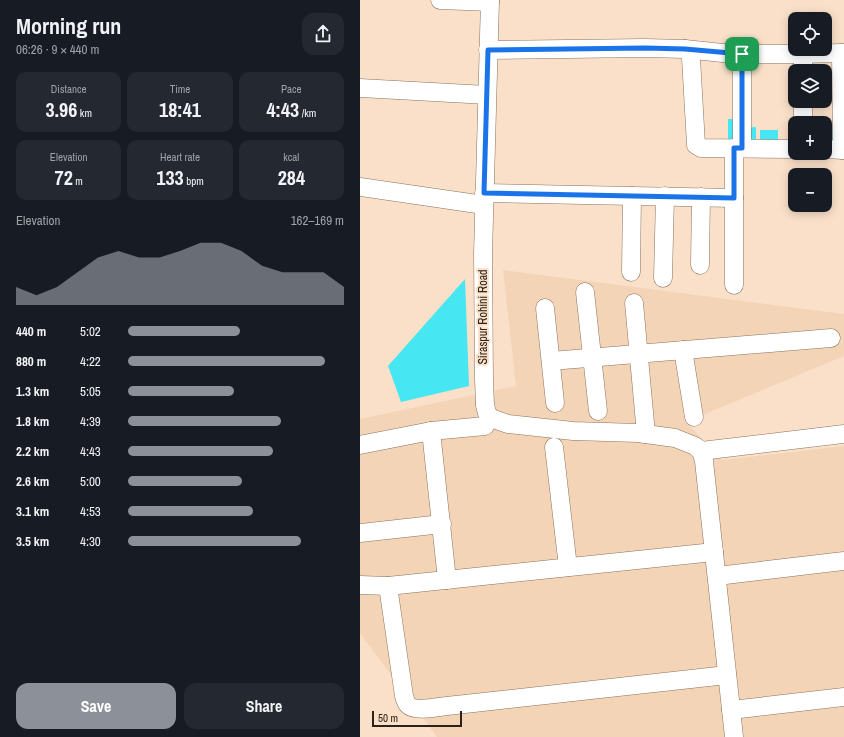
<!DOCTYPE html>
<html lang="en">
<head>
<meta charset="utf-8">
<style>
	body { margin:0; font-family:"Archivo Narrow",sans-serif; background:#242831; color:#f1f3f6; height:100vh; display:flex; flex-direction:column; font-size:15px; white-space:nowrap }
	* { box-sizing:border-box; margin:0 }
	p { font-size:13px; color:#9ea1a6 }
	.icon { flex:none; width:22px; height:22px; fill:none; stroke:currentColor; stroke-width:2; stroke-linecap:round; stroke-linejoin:round }
	.map { position:relative; flex:1; overflow:hidden }
	.drawer { display:flex; flex-direction:column; background:#171b24; width:360px }
	.drawer>* { flex:none }
	.buttons { position:absolute; left:428px; top:12px; display:grid; gap:8px }
	.buttons a { display:grid; place-items:center; width:44px; height:44px; border-radius:8px; background:#171b24; box-shadow:0 2px 10px #0003; font-size:20px }
	.scale { position:absolute; left:12px; bottom:10px; width:90px; box-sizing:border-box; padding-left:4px; border:2px solid #2b2219; border-top:0; font-size:11px; line-height:14px; white-space:nowrap; color:#2b2219; -webkit-text-stroke:3px #fae0c8; paint-order:stroke }
	.pin { position:absolute; display:grid; place-items:center; width:34px; height:34px; color:#fff; margin:-17px; border-radius:8px; box-shadow:0 2px 6px #0006 }
	.round { display:grid; place-items:center; flex:none; width:42px; height:42px; border-radius:12px; background:#242831 }
	.summary { display:flex; align-items:center; justify-content:space-between; height:68px; padding:0 16px }
	h1 { font-size:22px; font-weight:700; line-height:30px }
	.stats { display:grid; grid-template-columns:repeat(3,1fr); gap:6px; height:68px; padding:4px 16px }
	.stats div { display:grid; align-content:center; border-radius:10px; background:#242831; text-align:center }
	.stats b { font-size:20px; font-weight:700 }
	.stats small { font-size:11px; font-weight:400 }
	.stats p { font-size:11px }
	.chart { height:112px; padding:8px 16px }
	.chart p { display:flex; justify-content:space-between }
	.chart svg { width:100%; height:72px; margin-top:4px; fill:#8c9099; opacity:.7 }
	.action { display:flex; gap:8px; margin-top:auto; padding:8px 16px }
	.action a { flex:1; height:46px; border-radius:12px; background:#8c9099; color:#fff; font-size:16px; font-weight:700; line-height:46px; text-align:center }
	.action a+a { background:#242831; color:#f1f3f6 }
	ul { padding:0 16px; list-style:none; font-size:13px }
	li { display:grid; grid-template-columns:64px 48px 1fr; align-items:center; height:30px }
	li i { height:10px; border-radius:5px; background:#8c9099 }
	main { display:flex; flex:1; min-height:0 }
	.map>svg:first-child { display:block }
	.built { fill:#f4d4b6 }
	.building { fill:#46e7f2 }
	.lines { fill:none; stroke-linecap:round; stroke-linejoin:round }
	.minor-casing { stroke:#8a725d; stroke-width:19 }
	.minor { stroke:#fff; stroke-width:18 }
	.route-casing { stroke:#fff; stroke-width:8 }
	.route { stroke:#1a73e8; stroke-width:5 }
	.labels { text-anchor:middle; dominant-baseline:central; stroke-width:4; stroke-linejoin:round; paint-order:stroke }
	.street-label { font-size:12px; fill:#2b2219; stroke:#fae0c8 }
</style>
</head>
<body>
<main>
<section class="drawer">
<div class="summary"><div><h1>Morning run</h1><p>06:26 · 9 × 440 m</p></div><a class="round"><svg class="icon" aria-label="share" viewBox="0 0 24 24"><path d="M12 15V3M7 8l5-5 5 5M5 13v7h14v-7"/></svg></a></div>
<div class="stats">
<div><p>Distance</p><b>3.96<small> km</small></b></div>
<div><p>Time</p><b>18:41</b></div>
<div><p>Pace</p><b>4:43<small> /km</small></b></div>
</div>
<div class="stats">
<div><p>Elevation</p><b>72<small> m</small></b></div>
<div><p>Heart rate</p><b>133<small> bpm</small></b></div>
<div><p>kcal</p><b>284</b></div>
</div>
<div class="chart"><p><span>Elevation</span>162–169 m</p>
<svg viewBox="0 0 160 44" preserveAspectRatio="none"><path d="M0 44V33L10 38L20 33L30 24L40 15L50 11L60 15L70 15L80 11L90 6L100 6L110 11L120 20L130 24L140 24L150 24L160 33V44z"/></svg>
</div>
<ul>
<li><b>440 m</b>5:02<i style="width:52%"></i></li>
<li><b>880 m</b>4:22<i style="width:91%"></i></li>
<li><b>1.3 km</b>5:05<i style="width:49%"></i></li>
<li><b>1.8 km</b>4:39<i style="width:71%"></i></li>
<li><b>2.2 km</b>4:43<i style="width:67%"></i></li>
<li><b>2.6 km</b>5:00<i style="width:53%"></i></li>
<li><b>3.1 km</b>4:53<i style="width:58%"></i></li>
<li><b>3.5 km</b>4:30<i style="width:80%"></i></li>
</ul>
<div class="action"><a>Save</a><a>Share</a></div>
</section>
<div class="map">
<svg width="484" height="737" viewBox="0 0 484 737">
	<rect width="100%" height="100%" fill="#fae0c8"/>
	<!-- built -->
	<polygon class="built" points="143,270 484,314 484,356 326,422 362,460 484,446 484,737 77,737 0,633 0,419 156,386"/>
	<!-- building -->
	<g class="building">
		<polygon points="368,119 378,119 379,144 368,144"/>
		<rect x="465" y="126" width="8" height="16"/>
		<polygon points="396,127 396,143 382,143 382,128"/>
		<rect x="400" y="130" width="18" height="12"/>
		<polygon points="105,279 109,386 41,402 28,366"/>
	</g>
	<g class="lines">
		<defs>
			<g id="minor">
				<polyline points="80,0 130,2"/>
				<polyline points="130,0 123,254 124,380 125,405 127,413 131,418 148,424 213,431 278,433 315,438 335,446 341,451"/>
				<polyline points="325,49 372,54 438,54 484,53"/>
				<path d="M128,50L285,48L325,49C329,51 330,54 331,58L336,145L341,148L435,149"/>
				<polyline points="481,53 482,150"/>
				<polyline points="382,54 382,148"/>
				<polyline points="443,54 443,71"/>
				<polyline points="0,88 127,95"/>
				<polyline points="443,101 443,123"/>
				<polyline points="465,149 484,150"/>
				<polyline points="0,187 124,205"/>
				<polyline points="124,193 374,198"/>
				<polyline points="340,265 341,197"/>
				<polyline points="271,272 272,196"/>
				<polyline points="303,278 305,196"/>
				<polyline points="374,285 374,148"/>
				<polyline points="225,292 238,411"/>
				<polyline points="274,303 286,434"/>
				<polyline points="185,308 195,403"/>
				<polyline points="323,350 334,417"/>
				<polyline points="191,361 471,338"/>
				<polyline points="71,431 87,580"/>
				<polyline points="0,445 71,431 125,426"/>
				<polyline points="194,447 208,567"/>
				<polyline points="341,451 344,461 374,737"/>
				<polyline points="341,451 484,434"/>
				<polyline points="0,533 82,524"/>
				<polyline points="357,576 484,561"/>
				<polyline points="0,585 28,586 354,552"/>
				<path d="M28,586L44,696C45,699 46,703 48,705C55,712 78,707 87,706L367,675"/>
				<polyline points="371,710 484,697"/>
			</g>
		</defs>
		<!-- minor casing -->
		<use href="#minor" class="minor-casing"/>
		<!-- minor -->
		<use href="#minor" class="minor"/>
	</g>
	<g class="lines">
		<defs>
			<polygon id="route" points="285,48 325,49 382,54 382,148 374,148 374,198 124,193 128,50"/>
		</defs>
		<!-- route casing -->
		<use href="#route" class="route-casing"/>
		<!-- route -->
		<use href="#route" class="route"/>
	</g>
	<g class="labels">
		<!-- street labels -->
		<g class="street-label">
			<text transform="translate(123 317) rotate(-90)">Siraspur Rohini Road</text>
		</g>
	</g>
</svg>
<div class="buttons">
<a><svg class="icon" aria-label="locate" viewBox="0 0 24 24"><circle cx="12" cy="12" r="6"/><path d="M12 2v4M12 18v4M2 12h4M18 12h4"/></svg></a>
<a><svg class="icon" aria-label="layers" viewBox="0 0 24 24"><path d="M12 4l9 5-9 5-9-5zM3 14l9 5 9-5"/></svg></a>
<a>+</a>
<a>−</a>
</div>
<div class="scale">50 m</div>
<div class="pin" style="left:382px;top:54px;background:#1e9e55"><svg class="icon" aria-label="arrive" viewBox="0 0 24 24"><path d="M6 21V4h12l-3 4 3 4H6"/></svg></div>
</div>
</main>
</body>
</html>
